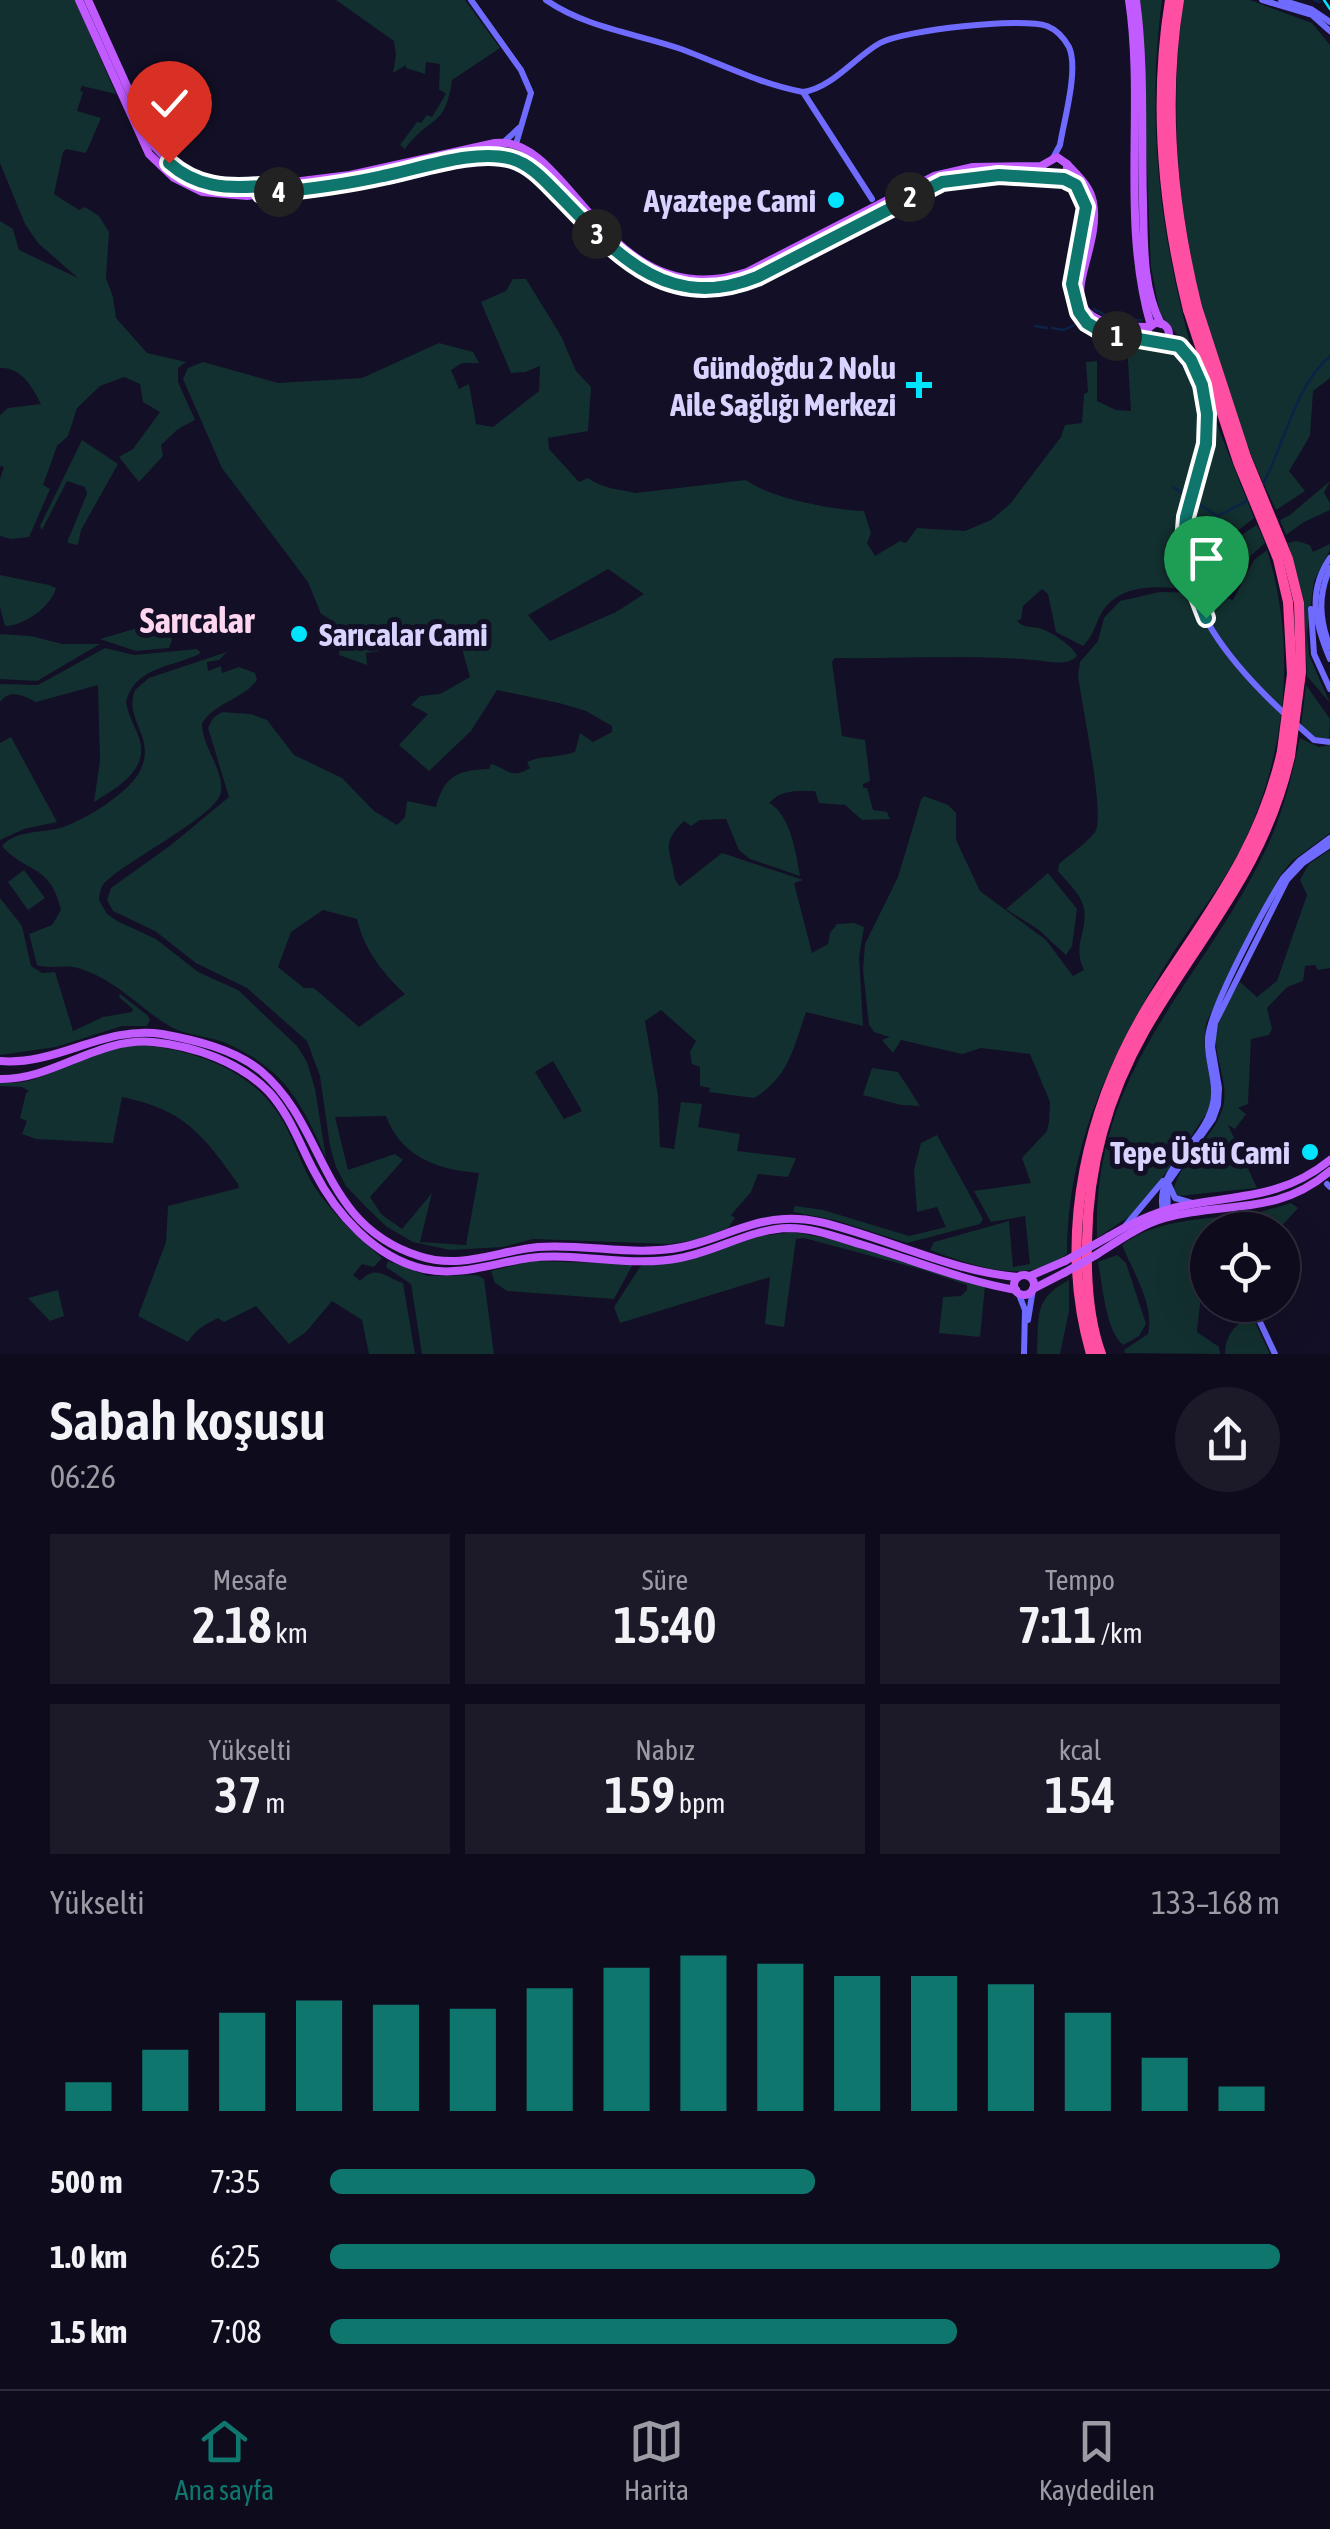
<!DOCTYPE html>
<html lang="tr">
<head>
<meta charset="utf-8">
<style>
	body { margin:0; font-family:"Asap Condensed",sans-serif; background:#1c1929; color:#f1f3f6; height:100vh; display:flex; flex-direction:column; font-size:38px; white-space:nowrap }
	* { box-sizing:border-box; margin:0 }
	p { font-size:32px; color:#9b9ba3 }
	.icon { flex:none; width:55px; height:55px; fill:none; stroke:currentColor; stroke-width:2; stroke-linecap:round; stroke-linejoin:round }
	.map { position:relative; height:1354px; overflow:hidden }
	.side { display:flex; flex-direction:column; background:#0e0b1c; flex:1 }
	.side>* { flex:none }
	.tools { position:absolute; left:1190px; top:1212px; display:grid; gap:20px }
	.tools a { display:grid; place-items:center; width:110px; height:110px; border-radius:50%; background:#0e0b1c; box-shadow:0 10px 40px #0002,0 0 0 2px #2e2b3b; font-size:50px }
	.pin { position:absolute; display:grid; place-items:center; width:85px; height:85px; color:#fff; margin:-102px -42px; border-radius:50% 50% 50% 0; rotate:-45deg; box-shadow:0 0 10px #0007 }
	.pin .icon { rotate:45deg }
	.km { position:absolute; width:50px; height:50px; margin:-25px; border-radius:50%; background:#222; color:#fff; font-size:28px; line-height:50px; text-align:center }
	.round { display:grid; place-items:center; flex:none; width:105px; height:105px; border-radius:52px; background:#1c1929 }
	.overview { display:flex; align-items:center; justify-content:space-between; height:170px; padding:0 50px }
	h1 { font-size:55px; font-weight:600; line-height:75px }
	.metrics { display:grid; grid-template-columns:repeat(3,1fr); gap:15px; height:170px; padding:10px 50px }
	.metrics div { display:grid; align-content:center; border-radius:0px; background:#1c1929; text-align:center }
	.metrics b { font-size:50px; font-weight:600 }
	.metrics small { font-size:28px; font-weight:400 }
	.metrics p { font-size:28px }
	.chart { height:280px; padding:20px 50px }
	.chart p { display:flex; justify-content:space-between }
	.chart svg { width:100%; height:180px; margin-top:10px; stroke:#0f766e; stroke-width:6 }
	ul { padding:0 50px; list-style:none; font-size:32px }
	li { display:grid; grid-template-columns:160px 120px 1fr; align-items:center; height:75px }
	li i { height:25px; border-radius:12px; background:#0f766e }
	.tab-bar { display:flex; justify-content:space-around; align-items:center; height:140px; border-top:2px solid #2e2b3b; background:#0e0b1c; font-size:28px; color:#9b9ba3 }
	.tab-bar a { display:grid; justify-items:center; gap:5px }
	.tab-bar .active { color:#0f766e }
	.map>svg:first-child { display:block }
	.green { fill:#12302f; fill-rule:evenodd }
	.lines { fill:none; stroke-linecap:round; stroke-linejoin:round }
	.stream { stroke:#0c2248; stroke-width:2.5 }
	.secondary { stroke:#6f6bff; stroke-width:6 }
	.primary { stroke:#c25bff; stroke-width:8 }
	.motorway { stroke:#ff4fa3; stroke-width:10 }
	.tram { stroke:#00e5ff; stroke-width:2.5 }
	.primary-bridge { stroke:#c25bff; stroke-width:8 }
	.motorway-bridge { stroke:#ff4fa3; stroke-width:10 }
	.route-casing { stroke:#fff; stroke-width:20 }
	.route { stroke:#0f766e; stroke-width:12 }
	.poi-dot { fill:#00e5ff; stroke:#130f26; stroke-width:4 }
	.labels { text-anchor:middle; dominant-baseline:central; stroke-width:10; stroke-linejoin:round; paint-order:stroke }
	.poi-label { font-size:32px; font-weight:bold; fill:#d9d4ff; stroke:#130f26; text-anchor:end }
	.neighbourhood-label { font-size:35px; font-weight:bold; fill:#ffd6f0; stroke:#130f26 }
</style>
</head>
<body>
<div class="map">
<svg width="1330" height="1354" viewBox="0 0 1330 1354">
	<rect width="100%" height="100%" fill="#130f26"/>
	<!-- green -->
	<g class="green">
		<path d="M0,0H75L116,94L82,86L80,91L83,92L77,111L101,118L86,153L66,149L63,152L54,194L79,210L85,207L99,216L109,232L106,278L113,297L116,318L147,353L186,362L178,368V382L195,420L178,429L161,445L163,456L139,482L119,457L133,449L160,412L143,402L140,384L124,377L100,386L77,408L68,436L57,446L43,485L50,489L29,537L11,539L0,536V479L4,467L0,466V415L8,408L41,404C32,386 21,367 0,368V221L13,229L19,250L78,278L38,243L25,224L0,163Z"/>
		<path d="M336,0H465L500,48L452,80C445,129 431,114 405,149L400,145L417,122L421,123L427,115L432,117L446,94L439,89L440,64L426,62L425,74L406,68V65L393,73L396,55L394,41Z"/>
		<path d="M1140,0H1162C1146,124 1160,234 1193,354L1160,314L1151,267Z"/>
		<path d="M1184,0H1250L1312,23L1330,45V378L1313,391L1310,436L1289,471L1305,491L1276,510C1200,353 1158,172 1184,0Z"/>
		<path d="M513,279H526L561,336L576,371L591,387L588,431L548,438L549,449L579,482L588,478C604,489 618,489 636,493L746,480C770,498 833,510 864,511L871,533L867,543L875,556L900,541L906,543L917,528L965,531L991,520L1010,504L1061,437L1065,425L1082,423L1084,394L1088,392L1086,362L1097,361V401L1116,410L1131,411L1127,344C1143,343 1159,346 1174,349C1211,381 1206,439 1194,482C1189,500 1181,517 1181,536C1180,556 1184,571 1192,589C1161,587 1122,581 1102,612C1095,624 1094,635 1083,646L1056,632L1048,594L1042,589L1023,606L1021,619L1017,621C1024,628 1028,626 1039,628C1051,631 1074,647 1077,656C1066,667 1048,661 1033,660C967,654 901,659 835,658L832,662L842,736L865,740L870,781L863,784V788H867L873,810L887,812L890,819L862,820L845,805L819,803L815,791C797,791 782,789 769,803C790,814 796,852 800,876L750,859L739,850L726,819L700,820L691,826L684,821C668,837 666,843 672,864C675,874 672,878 680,886L722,853L803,880L794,883L812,953L828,944L830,933L837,924L854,923L864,927L859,957L863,1026L806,1012C793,1049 789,1077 754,1098L709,1092L710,1088L700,1086V1067L692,1064L690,1052L696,1041L661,1010L645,1021L658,1096L660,1147L674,1149L681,1102L702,1104L698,1127L740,1134L737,1151L796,1158L788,1177L758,1174L751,1192L731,1215L735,1218L728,1228L695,1240L669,1244L533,1239L503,1247L450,1250L413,1242L387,1227L366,1207L346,1186L336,1167L330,1146L320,1076L307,1041L247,988L196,963L155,931L113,911L107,900L111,888L171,845L229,797L208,728L213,718L222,712L251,714L267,720L294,755L342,778L374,811L397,825L405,817L407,801L436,807C444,777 456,770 489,769L491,764C507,768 511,780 530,768L527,762C542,755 559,758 575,752L580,733L593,742L612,732V726L586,711L559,703L497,690L471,731L429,771L399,745L428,714L411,705L420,696L440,694L470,677L462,649L453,639L366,653L367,665L339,655C341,638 338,621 321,614L308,582L222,468L183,379L188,368L203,362L278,383L362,378L439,343L473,352L479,363H462L451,370L459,389L469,384L476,424L493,427L539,391L540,366L525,372L511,373L481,302L506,291ZM608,569L644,594L616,612L550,641L528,615ZM323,910L357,919C365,951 382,972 405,994L359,1027L314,988H304L278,967L291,932ZM553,1061L582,1111L564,1119L535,1072ZM386,1116C401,1157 438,1170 479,1173L466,1245L420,1242L432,1193L402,1229L381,1214L370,1197L403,1160L395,1154L348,1170L335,1117Z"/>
		<path d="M1210,407L1254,518L1221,544L1205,583L1198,588C1176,519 1200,516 1210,455C1213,439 1211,423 1210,407Z"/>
		<polygon points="82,440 118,464 81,530 78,545 68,543 68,540 87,494 85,487 67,481 42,530 40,526"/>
		<polygon points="1330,481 1324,493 1330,503 1330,510 1304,522 1286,535 1280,520 1290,515"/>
		<path d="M1257,525L1265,543L1248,558L1234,590L1227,593L1220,589C1211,559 1233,539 1257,525Z"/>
		<polygon points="1297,541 1310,545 1313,552 1330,544 1330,550 1314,581 1307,633 1309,655 1330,703 1307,676 1304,600 1288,543"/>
		<path d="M1267,550C1298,649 1286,758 1240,850C1218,893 1186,930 1162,971C1109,1060 1067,1148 1067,1254C1028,1287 971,1265 930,1250L934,1242L1009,1221L1013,1267L1030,1264L1025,1216L991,1222L974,1191L1031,1183L1022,1158L1047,1131L1049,1122L1050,1102L1030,1054L981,1048L962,1054L901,1040L893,1053L882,1040L890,1037L874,1032L869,1025L863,970L865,944L898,877L921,800L924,796L948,805L956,813V840L980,891L1046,940L1073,976L1084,970C1071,945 1090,929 1083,905C1079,892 1066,881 1058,871L1059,864C1070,854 1086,844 1095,832C1106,817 1081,701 1078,675L1080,662L1098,641L1104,618L1120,601L1160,592L1206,593L1233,600L1254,560Z"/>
		<path d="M0,575L49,585L56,588C51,606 25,626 5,626L0,607Z"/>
		<polygon points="161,616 172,640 169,648 136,651 100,639 134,629"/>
		<polygon points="0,634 31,636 62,644 100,644 37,681 0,679"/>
		<path d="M105,648L134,655L197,649L201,653C172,668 135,666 126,702C128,716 136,727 140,741C148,771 115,789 94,802L100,761L98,685L36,702C24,696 10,688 0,702V684L38,685Z"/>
		<path d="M227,652L219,660L207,662L208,671L221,666L222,673L239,667L255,673L257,680C243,700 213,703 202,724C202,746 224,770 221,792C217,817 120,863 103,885C100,889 100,895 99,900L107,914L117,921L156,939L198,972L238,990L297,1046L307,1062L315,1089L326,1158C301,1101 283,1067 223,1042C206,1036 186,1035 171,1027C139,1008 119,982 81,969C66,963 51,970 37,965L29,934L52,925L61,910C51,864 27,874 2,846C16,830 41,833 60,828C84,821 129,793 140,771C157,736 123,721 135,690L149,678Z"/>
		<polygon points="1306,685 1330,719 1329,739 1321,742 1301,726"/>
		<polygon points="11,737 57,822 24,829 0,840 0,743"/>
		<path d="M1300,738L1319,747L1330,745V833L1292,861L1279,877L1206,1023L1204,1042L1212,1095L1208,1111L1170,1168L1130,1216L1097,1238C1092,1066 1201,987 1267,847C1283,813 1292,776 1300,738Z"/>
		<path d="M1330,850V968L1318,970L1315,965L1305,966L1303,981L1287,987L1267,1008L1272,1029L1269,1035L1251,1039L1248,1104L1238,1108L1246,1114L1235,1129L1228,1125L1257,1188L1178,1196L1174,1189C1180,1160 1213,1139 1222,1110C1230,1086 1216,1063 1216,1040C1215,1019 1230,999 1240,982L1257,997L1277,981L1307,895L1300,880L1309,864Z"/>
		<polygon points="24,870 45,898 28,910 8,882"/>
		<polygon points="1048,873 1077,909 1072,946 1066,955 1039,930 1006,909"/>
		<polygon points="0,898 22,926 31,966 42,973 55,972 73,1031 103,1017 132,1012 133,1009 119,997 120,994 147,1015 150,1019 147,1026 122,1026 56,1047 0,1055"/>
		<path d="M142,1045C199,1051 255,1071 284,1123C295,1143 302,1167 314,1186C331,1212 357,1237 382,1258L374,1267L362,1264L353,1275L360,1281C377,1264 384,1277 403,1283L415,1354H369L362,1320L332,1301L306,1332L289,1344L256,1306L224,1322L218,1318C204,1325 196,1329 188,1342L138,1316L166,1242L168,1206L239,1188L238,1184C203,1134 183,1109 122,1097L113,1143L36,1139L22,1134L27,1121L20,1118L26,1093L29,1091L22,1087L0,1086V1083C41,1084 42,1073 77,1060C99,1051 119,1047 142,1045Z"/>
		<polygon points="872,1068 898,1072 920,1106 901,1105 863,1095"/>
		<polygon points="937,1135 983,1219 980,1224 907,1243 835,1220 793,1212 795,1206 823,1210 909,1236 946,1227 937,1207 917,1212 914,1170 921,1143"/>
		<polygon points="1291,1203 1298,1208 1278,1230 1240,1230 1243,1217"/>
		<path d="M1218,1217L1225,1219L1230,1228L1221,1222L1215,1230H1208L1197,1332L1219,1347L1220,1354L1125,1353L1124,1350L1148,1334C1155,1305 1132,1270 1122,1245C1150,1224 1183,1221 1218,1217Z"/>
		<polygon points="794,1232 836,1240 985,1286 980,1337 939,1333 943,1297 961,1296 967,1290 967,1285 920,1269 804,1238 796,1239 784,1327 765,1324 770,1277 620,1323 614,1307 642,1264 680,1262 760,1236"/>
		<path d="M1117,1255L1126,1263L1146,1324L1139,1336L1123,1345C1105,1329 1103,1286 1098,1262Z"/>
		<polygon points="388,1261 428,1276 477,1275 484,1279 494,1354 422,1354 411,1284 386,1267"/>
		<polygon points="532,1261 633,1264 614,1299 507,1291 495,1283 491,1271"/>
		<path d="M1069,1280V1311L1060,1354H1037C1039,1316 1033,1299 1069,1280Z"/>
		<polygon points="58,1290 64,1316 50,1321 28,1298"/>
		<path d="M1252,1316L1270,1354H1225C1225,1336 1235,1323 1252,1316Z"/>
	</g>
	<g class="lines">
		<!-- stream -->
		<g class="stream">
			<polyline points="1314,0 1320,2"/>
			<polyline points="1094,309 1114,320"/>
			<polyline points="1127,321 1141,320"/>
			<polyline points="1035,326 1047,328"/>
			<polyline points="1052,328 1064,330 1074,325"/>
			<path d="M1172,352C1209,389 1201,451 1188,497L1173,487"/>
			<path d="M1262,486C1284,446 1295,385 1330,356"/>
			<polyline points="1195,502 1218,516 1250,499"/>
		</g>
		<!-- secondary -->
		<g class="secondary">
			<polyline points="471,0 521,70 531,93 516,144"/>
			<path d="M546,0C585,27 633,33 678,48C720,63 759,84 803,92L872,199"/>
			<polyline points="1262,0 1312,15 1330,31"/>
			<polyline points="1281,0 1311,9 1330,22"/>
			<path d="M803,92C832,88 855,57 880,43C904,30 1022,17 1047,26C1057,30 1064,38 1069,47C1079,69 1064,120 1060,145L1053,158"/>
			<polyline points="504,142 519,128"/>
			<path d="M1169,334C1175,342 1183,349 1189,357C1213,389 1211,439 1200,475C1195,492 1187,509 1185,526C1176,602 1235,668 1286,715"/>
			<polyline points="1161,344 1178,346"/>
			<path d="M1330,558C1307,592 1315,624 1330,659"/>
			<path d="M1330,568C1318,595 1319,619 1330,647"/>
			<polyline points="1311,609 1314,654 1330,689"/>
			<polyline points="1295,723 1314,740 1330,742"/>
			<polyline points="1327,1184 1330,1187"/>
			<polyline points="1169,1185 1175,1198 1192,1203"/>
			<polyline points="1235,1206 1236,1230"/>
			<polyline points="1168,1213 1167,1184 1213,1119 1218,1105 1219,1088 1212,1047 1215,1023 1287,880 1303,863 1330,845"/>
			<path d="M1164,1216C1151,1170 1201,1147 1212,1107C1219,1085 1206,1061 1208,1038C1210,1008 1265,907 1283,878L1299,861L1330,838"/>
			<polyline points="1126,1225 1163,1181"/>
			<polyline points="1018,1292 1025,1310 1024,1354"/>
			<polyline points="1252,1305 1275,1354"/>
			<polyline points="1028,1320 1033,1289"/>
		</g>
		<!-- primary -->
		<g class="primary">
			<polyline points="79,0 149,154 174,178 202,192 247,196 345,183 455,161 510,158 537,173 631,265 666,282 708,288 757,277 942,182 987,175 1064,179 1080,190 1086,207 1072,284 1079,312 1098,331 1149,340"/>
			<path d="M88,0L154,146L175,168L201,182L243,188L350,175L495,143C571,133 606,319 747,272L934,176L973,167L1041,166L1057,157L1067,164V171L1061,178"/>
			<path d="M1129,0C1145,107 1120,221 1151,326"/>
			<path d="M1136,0C1145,66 1141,135 1143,202C1144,241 1142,288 1161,324"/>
			<path d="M1067,164C1078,176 1090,186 1093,202C1104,263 1030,326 1149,327"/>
			<circle cx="1158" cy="334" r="11"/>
			<path d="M0,1061C57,1066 104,1025 162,1034C195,1040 234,1049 261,1071C327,1127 319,1224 419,1256C461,1270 497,1251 538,1247C585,1243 635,1257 682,1247C717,1240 747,1221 784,1219C812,1217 839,1227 865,1235C915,1251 966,1273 1018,1277"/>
			<path d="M0,1079C54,1080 97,1037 153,1042C194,1046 240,1062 269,1092C290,1115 300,1145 314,1171C336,1214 375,1258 424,1269C459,1277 494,1263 529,1258C579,1252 631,1268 680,1258C718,1251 750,1229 789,1228C815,1228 839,1238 863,1245C913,1260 964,1281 1016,1290"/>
			<path d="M1108,1237C1128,1225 1150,1214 1173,1208C1233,1194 1279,1201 1330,1160"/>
			<path d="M1096,1255C1118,1241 1140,1225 1165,1218C1224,1201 1276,1217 1330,1171"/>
			<circle cx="1024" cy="1285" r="10"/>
			<polyline points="1030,1276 1065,1261"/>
			<polyline points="1033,1289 1064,1273"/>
		</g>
		<!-- motorway -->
		<g class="motorway">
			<path d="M1170,0C1153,104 1163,209 1188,310"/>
			<path d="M1179,0C1162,103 1172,206 1197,307"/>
			<path d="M1091,1354C1056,1233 1088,1102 1153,998C1206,915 1260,850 1282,751"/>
			<path d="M1101,1354C1088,1319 1086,1278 1087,1241C1088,1166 1108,1095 1145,1030C1200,935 1265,868 1290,756"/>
		</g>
		<!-- tram -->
		<polyline class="tram" points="1324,0 1330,9"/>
		<!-- primary-bridge -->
		<g class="primary-bridge">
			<polyline points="1065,1261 1108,1237"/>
			<polyline points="1064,1273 1096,1255"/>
		</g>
		<!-- motorway-bridge -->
		<g class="motorway-bridge">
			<polyline points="1197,307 1246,457 1288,559 1299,603 1301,672 1290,756"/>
			<polyline points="1188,310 1238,462 1278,559 1288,602 1292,674 1282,751"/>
		</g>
	</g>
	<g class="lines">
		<defs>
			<path id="route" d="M169,163C196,187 226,189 261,186V194C302,190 343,185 383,176C419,169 476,148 512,159C532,165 546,182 560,196C617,255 668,313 757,277L942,182L999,175L1064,179L1076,185L1086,207L1072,284L1079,312L1087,323L1104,333L1179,346L1191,360L1202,385L1207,414L1206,444L1186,517L1184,542L1190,576L1206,618"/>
		</defs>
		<!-- route casing -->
		<use href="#route" class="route-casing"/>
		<!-- route -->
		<use href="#route" class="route"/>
	</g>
	<!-- markers -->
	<g class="poi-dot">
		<circle cx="836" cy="200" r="10"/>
		<path d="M914 370h10v10h10v10h-10v10h-10v-10h-10v-10h10z"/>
		<circle cx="299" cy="634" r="10"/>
		<circle cx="1310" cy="1152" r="10"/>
	</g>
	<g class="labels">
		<!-- poi labels -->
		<g class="poi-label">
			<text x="816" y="200">Ayaztepe Cami</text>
			<text x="896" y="367">Gündoğdu 2 Nolu<tspan x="896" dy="37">Aile Sağlığı Merkezi</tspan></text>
			<text x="319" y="634" text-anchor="start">Sarıcalar Cami</text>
			<text x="1290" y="1152">Tepe Üstü Cami</text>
		</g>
		<!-- neighbourhood labels -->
		<g class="neighbourhood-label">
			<text x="197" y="620">Sarıcalar</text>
		</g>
	</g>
</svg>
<div class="tools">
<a><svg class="icon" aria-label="locate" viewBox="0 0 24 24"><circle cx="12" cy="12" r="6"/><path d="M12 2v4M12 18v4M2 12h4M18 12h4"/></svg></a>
</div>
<div class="pin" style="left:1206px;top:618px;background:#1e9e55"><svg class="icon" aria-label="arrive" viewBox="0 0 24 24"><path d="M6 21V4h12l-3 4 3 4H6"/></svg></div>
<div class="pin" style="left:169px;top:163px;background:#d93025"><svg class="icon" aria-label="check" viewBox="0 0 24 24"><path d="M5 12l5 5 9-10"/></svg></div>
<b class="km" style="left:1117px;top:336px">1</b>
<b class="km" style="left:910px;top:197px">2</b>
<b class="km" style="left:597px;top:234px">3</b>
<b class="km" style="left:279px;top:192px">4</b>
</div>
<section class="side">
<div class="overview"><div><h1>Sabah koşusu</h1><p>06:26</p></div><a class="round"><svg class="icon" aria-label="share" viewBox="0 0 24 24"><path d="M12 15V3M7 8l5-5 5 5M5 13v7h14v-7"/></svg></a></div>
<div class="metrics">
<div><p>Mesafe</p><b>2.18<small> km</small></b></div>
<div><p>Süre</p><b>15:40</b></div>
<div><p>Tempo</p><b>7:11<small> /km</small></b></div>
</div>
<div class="metrics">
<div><p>Yükselti</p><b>37<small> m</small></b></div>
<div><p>Nabız</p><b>159<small> bpm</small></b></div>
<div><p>kcal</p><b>154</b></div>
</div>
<div class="chart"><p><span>Yükselti</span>133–168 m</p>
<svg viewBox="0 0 160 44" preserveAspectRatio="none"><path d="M5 44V37M15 44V29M25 44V20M35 44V17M45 44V18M55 44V19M65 44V14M75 44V9M85 44V6M95 44V8M105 44V11M115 44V11M125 44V13M135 44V20M145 44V31M155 44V38"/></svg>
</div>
<ul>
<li><b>500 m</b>7:35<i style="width:51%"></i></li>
<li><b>1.0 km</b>6:25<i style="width:100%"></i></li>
<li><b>1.5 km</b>7:08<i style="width:66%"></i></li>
</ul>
</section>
<nav class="tab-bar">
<a class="active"><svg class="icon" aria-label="home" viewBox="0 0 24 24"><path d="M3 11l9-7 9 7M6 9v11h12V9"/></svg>Ana sayfa</a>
<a><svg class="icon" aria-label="map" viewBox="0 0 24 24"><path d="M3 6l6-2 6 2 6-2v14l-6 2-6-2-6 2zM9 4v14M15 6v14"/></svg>Harita</a>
<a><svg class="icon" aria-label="saved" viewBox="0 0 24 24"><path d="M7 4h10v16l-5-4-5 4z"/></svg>Kaydedilen</a>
</nav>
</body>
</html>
